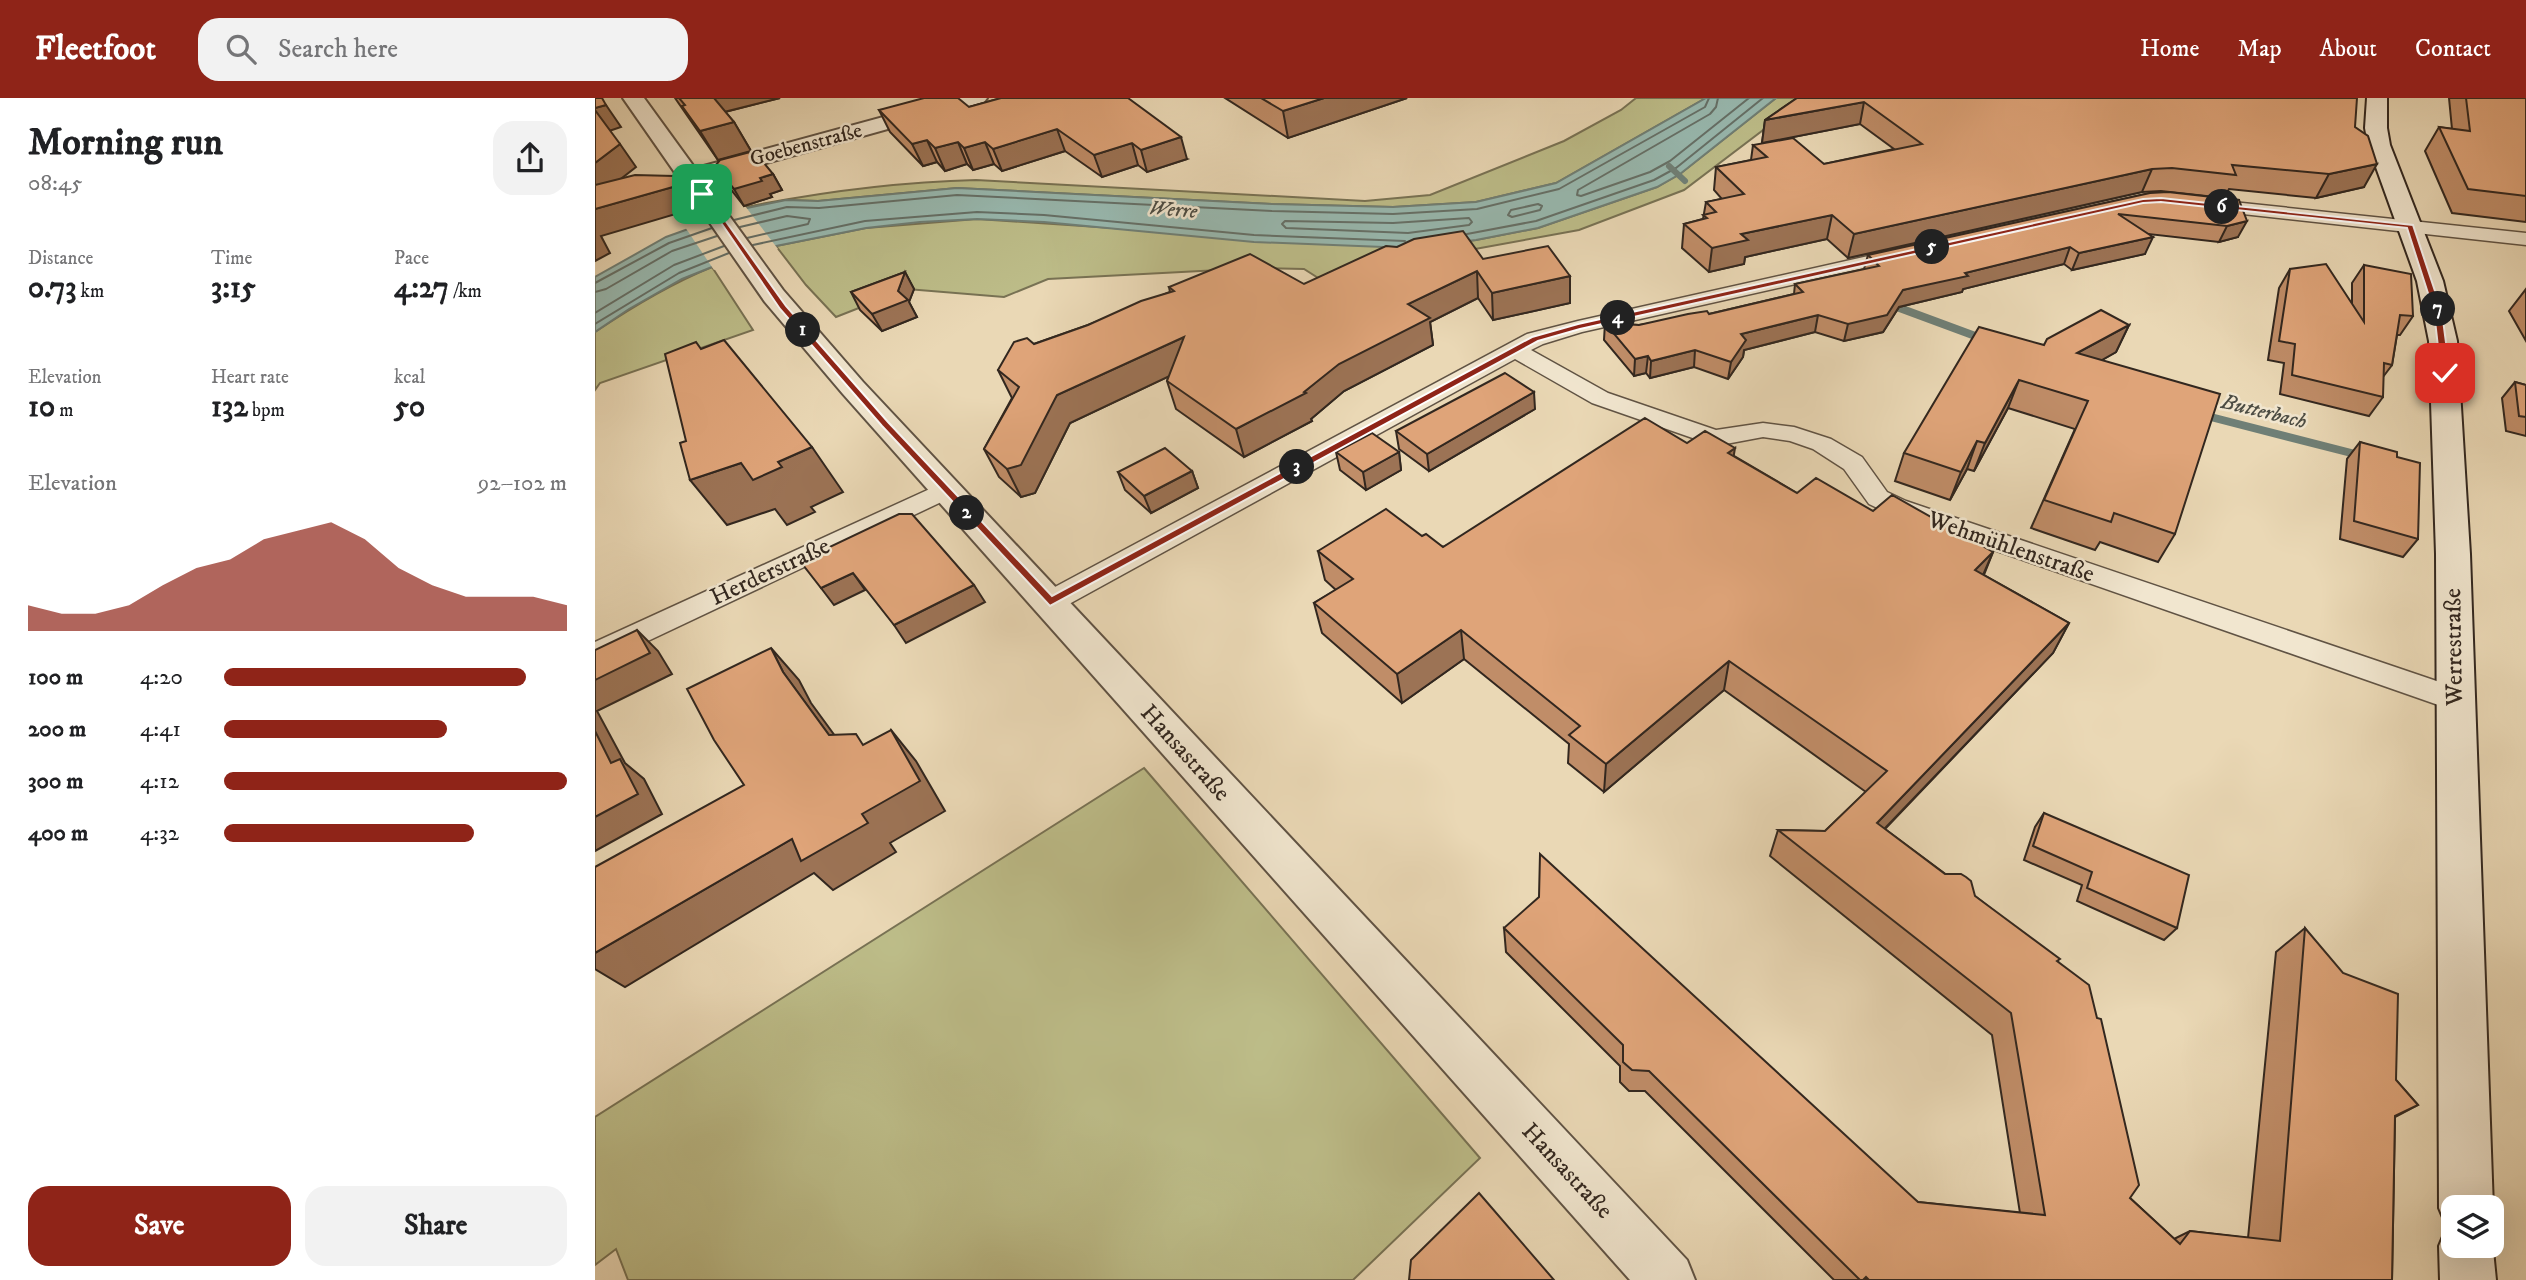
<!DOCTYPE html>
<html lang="en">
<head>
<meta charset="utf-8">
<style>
	body { margin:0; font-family:"IM FELL DW Pica",serif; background:#f2f2f2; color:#202124; height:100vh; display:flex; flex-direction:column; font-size:26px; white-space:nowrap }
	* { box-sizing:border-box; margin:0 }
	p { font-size:23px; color:#757577 }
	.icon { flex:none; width:38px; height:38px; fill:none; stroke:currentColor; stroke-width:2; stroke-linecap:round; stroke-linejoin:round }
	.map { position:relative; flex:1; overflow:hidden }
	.panel { display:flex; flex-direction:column; background:#fff; width:595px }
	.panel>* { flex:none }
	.buttons { position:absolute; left:1846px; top:1097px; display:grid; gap:14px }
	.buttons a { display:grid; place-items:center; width:63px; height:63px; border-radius:14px; background:#fff; box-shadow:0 7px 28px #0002; font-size:35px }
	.pin { position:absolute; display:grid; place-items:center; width:60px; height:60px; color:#fff; margin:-30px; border-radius:14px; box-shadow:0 4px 10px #0006 }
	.km { position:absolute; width:35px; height:35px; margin:-18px; border-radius:50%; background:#222; color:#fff; font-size:19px; line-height:35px; text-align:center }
	.round { display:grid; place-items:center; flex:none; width:74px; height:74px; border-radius:21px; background:#f2f2f2 }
	.headline { display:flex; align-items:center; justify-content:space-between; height:119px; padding:0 28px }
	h1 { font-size:38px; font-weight:700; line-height:52px }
	.figures { display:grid; grid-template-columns:repeat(3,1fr); gap:10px; height:119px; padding:7px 28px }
	.figures div { display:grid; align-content:center }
	.figures b { font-size:30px; font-weight:700 }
	.figures small { font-size:19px; font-weight:400 }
	.figures p { font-size:19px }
	.chart { height:196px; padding:14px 28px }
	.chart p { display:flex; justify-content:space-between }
	.chart svg { width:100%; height:126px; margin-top:7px; fill:#8f2418; opacity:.7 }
	.button { display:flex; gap:14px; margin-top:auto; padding:14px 28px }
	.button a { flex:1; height:80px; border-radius:21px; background:#8f2418; color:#fff; font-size:28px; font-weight:700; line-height:80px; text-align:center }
	.button a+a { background:#f2f2f2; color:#202124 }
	ul { padding:0 28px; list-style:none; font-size:23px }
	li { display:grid; grid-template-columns:112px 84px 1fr; align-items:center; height:52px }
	li i { height:18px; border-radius:9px; background:#8f2418 }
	header { display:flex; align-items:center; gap:42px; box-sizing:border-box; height:98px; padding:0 35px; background:#8f2418; color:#fff }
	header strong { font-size:33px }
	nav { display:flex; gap:38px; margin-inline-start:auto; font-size:24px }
	.search { width:490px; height:63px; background:#f2f2f2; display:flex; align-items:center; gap:18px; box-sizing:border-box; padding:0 24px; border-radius:21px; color:#757577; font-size:26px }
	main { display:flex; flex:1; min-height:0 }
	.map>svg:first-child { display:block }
	.green { fill:#bdbd89; stroke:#787254; stroke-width:2 }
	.water { fill:#98b9b0; stroke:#6f7f76; stroke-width:2 }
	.pier { fill:#ead8b5 }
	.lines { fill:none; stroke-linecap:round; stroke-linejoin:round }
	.shore { stroke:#657068; stroke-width:2 }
	.stream-far1 { stroke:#6f7f76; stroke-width:6 }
	.stream { stroke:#6f7f76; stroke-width:8 }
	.minor-casing { stroke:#605344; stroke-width:3 }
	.tertiary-casing { stroke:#605344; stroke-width:4 }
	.secondary-casing { stroke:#32271f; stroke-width:4 }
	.minor { fill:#f1e6cf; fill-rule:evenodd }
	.tertiary { fill:#f1e6cf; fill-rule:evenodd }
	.secondary { fill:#f1e6cf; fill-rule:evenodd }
	.wall { fill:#c08d68; stroke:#32271f; stroke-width:2 }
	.shaded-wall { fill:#9c7355; stroke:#32271f; stroke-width:2 }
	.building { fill:#dfa479; stroke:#32271f; stroke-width:2 }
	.route { fill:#8f2418; stroke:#fff; stroke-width:2 }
	.labels { text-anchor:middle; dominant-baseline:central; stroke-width:5; stroke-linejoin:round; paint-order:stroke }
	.far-street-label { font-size:21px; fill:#32271f; stroke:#f1e6cf }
	.far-water-label { font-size:21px; font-style:italic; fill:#4c4c43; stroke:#f1e6cf }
	.street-label { font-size:24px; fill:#32271f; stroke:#f1e6cf }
</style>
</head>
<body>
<header>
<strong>Fleetfoot</strong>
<div class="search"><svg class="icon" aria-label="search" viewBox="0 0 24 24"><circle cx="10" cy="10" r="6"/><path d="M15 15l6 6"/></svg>Search here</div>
<nav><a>Home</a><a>Map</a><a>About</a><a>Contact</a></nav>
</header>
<main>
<section class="panel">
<div class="headline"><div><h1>Morning run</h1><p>08:45</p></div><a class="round"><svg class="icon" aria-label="share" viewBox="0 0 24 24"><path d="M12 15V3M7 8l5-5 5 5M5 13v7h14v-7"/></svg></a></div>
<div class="figures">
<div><p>Distance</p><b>0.73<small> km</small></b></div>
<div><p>Time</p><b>3:15</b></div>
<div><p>Pace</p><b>4:27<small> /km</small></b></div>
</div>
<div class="figures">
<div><p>Elevation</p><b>10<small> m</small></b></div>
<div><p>Heart rate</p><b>132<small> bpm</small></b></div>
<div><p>kcal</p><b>50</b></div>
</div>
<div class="chart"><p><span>Elevation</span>92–102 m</p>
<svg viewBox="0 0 160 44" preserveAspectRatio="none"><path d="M0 44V35L10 38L20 38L30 35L40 28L50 22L60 19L70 12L80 9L90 6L100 12L110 22L120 28L130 32L140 32L150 32L160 35V44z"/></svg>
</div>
<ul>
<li><b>100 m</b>4:20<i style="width:88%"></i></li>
<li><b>200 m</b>4:41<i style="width:65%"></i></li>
<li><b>300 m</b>4:12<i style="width:100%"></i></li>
<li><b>400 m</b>4:32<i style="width:73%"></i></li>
</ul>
<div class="button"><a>Save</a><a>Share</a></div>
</section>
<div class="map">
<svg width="1931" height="1182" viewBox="0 0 1931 1182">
	<rect width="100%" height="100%" fill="#ead8b5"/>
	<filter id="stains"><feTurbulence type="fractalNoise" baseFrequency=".00286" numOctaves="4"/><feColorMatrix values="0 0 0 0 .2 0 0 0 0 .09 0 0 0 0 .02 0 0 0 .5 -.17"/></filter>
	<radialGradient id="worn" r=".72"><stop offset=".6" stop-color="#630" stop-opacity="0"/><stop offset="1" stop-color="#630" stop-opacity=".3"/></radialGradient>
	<!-- green -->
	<g class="green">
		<path d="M1041,0H1111L961,85L881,104L798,109L677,106L362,90L223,103L191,102L151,109C226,94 304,84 381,82L770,103L835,97L969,43L1026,12Z"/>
		<polygon points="1181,0 1220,0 1196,11 1089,92 984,132 869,153 742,192 709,171 663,170 453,181 409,199 312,191 241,219 211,187 181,148 271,130 382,121 814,150 881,142 943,130 1062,89 1085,76"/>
		<path d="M117,169L158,232L5,285L0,292V234C37,209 75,186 117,169Z"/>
		<polygon points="549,670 885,1060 758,1182 33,1182 21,1151 0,1167 0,1019"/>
	</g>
	<!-- water -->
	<polygon class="water" points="1111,0 1181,0 1085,76 1062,89 943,130 881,142 814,150 659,144 449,124 382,121 325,124 271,130 181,148 142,159 87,181 34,211 0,234 0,179 71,139 152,110 191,102 223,103 362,90 677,106 798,109 881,104 961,85"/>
	<!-- pier -->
	<polygon class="pier" points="150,108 183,151 119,172 90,129"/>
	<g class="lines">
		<!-- shore -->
		<g class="shore">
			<polyline points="1123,0 1121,9 1115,16 983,92 982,97 986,98 1055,74 1075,63 1154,0"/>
			<polygon points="943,106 947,108 945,112 917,119 913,117 916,112"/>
			<polygon points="874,120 877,124 874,127 813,135 691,130 687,126 690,123 798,125"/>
			<polyline points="139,122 192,109 224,110 362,97 677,113 798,116 882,111 964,91 1110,9 1114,0"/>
			<polyline points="145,129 192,118 215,121 213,126 152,140"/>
			<polyline points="872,136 941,123 1059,82 1081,70 1168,0"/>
			<polyline points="158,147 270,123 382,114 449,117 659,137 810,143"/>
			<polyline points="0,185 74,145 117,130"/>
			<polyline points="0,194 11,191 77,153 122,138"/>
			<polyline points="0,215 79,167 129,148"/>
			<polyline points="0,226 84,175 134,155"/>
		</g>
		<!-- stream-far1 -->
		<polyline class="stream-far1" points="1074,68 1090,83"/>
		<!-- stream -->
		<g class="stream">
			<polyline points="1291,205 1391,242"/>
			<polyline points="1604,316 1768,358"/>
		</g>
		<defs>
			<g id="minor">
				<polygon points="1609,101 1931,135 1931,147 1602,111 1600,107 1602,103"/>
				<polygon points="1309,150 1316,152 1319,156 1316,160 987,234 948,246 936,252 1013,295 1121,332 1168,325 1199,329 1236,341 1267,359 1292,394 1311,403 1871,593 1875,601 1871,609 1860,613 1849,609 1293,415 1274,406 1249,371 1218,351 1195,343 1168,339 1120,348 1112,345 997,305 920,261 465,511 455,514 445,511 441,504 445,497 932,236 983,223"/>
				<polygon points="350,384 359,386 363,392 359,398 0,568 0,544"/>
			</g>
			<polygon id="tertiary" points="28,0 49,0 102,73 105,69 358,0 392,0 389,4 121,79 106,79 188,192 268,284 1092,1162 1100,1182 1035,1182 248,296 170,204"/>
			<polygon id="secondary" points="1772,0 1792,0 1792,30 1795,47 1848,183 1862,243 1875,456 1898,1110 1897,1112 1897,1110 1858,1110 1858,1148 1897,1148 1897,1142 1901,1182 1845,1182 1844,1148 1852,1129 1844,1110 1841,456 1834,243 1822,183 1773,47 1770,30"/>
		</defs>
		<!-- minor casing -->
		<use href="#minor" class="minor-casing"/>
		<!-- tertiary casing -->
		<use href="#tertiary" class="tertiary-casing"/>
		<!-- secondary casing -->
		<use href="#secondary" class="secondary-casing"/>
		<!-- minor -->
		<use href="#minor" class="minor"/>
		<!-- tertiary -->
		<use href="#tertiary" class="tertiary"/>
		<!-- secondary -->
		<use href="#secondary" class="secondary"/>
	</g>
	<!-- wall -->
	<g class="wall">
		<polygon points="80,0 185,0 130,14 139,24 156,53 123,62"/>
		<polygon points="406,0 592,61 552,74 543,67 507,79 470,53 407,73 399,66 378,72 372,66 350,73 342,64 328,68 295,34 284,12 374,9"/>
		<polygon points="630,0 812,0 693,40"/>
		<polygon points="1202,0 1760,29 1769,89 1721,100 1634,91 1629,100 1566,93 1547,94 1253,160 1232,141 1150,159 1149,166 1114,174 1087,150 1089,126 1108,121 1111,104 1127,101 1119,92 1121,69 1156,62 1158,47 1229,66 1299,51 1265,26 1167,45 1170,22"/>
		<polygon points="1854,0 1931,0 1931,124 1857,115 1830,53 1844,29 1857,31"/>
		<polygon points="120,68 178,76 187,92 175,96 177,99 149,108 130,84"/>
		<polygon points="1555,95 1644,102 1643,139 1624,144 1554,136 1550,156 1477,172 1469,166 1368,191 1367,194 1304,209 1288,234 1249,243 1220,234 1149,252 1148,259 1133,281 1099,269 1055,280 1051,275 1039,278 1009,242 1010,225 1044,227 1114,216 1199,196 1200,186 1269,171 1273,157"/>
		<polygon points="888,161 975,178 975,205 898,222 883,200 835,224 838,247 749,293 716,321 717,323 649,359 581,311 572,283 574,278 475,325 440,395 426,399 404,379 389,351 417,300 403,272 439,246 493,227 575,194 574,189 709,186"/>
		<polygon points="1769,167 1818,218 1805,237 1802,237 1797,267 1788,279 1788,299 1774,318 1685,296 1689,265 1673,262 1684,190 1695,171 1757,206 1757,185"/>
		<polygon points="310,174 319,191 314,204 322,219 287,233 265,212 256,194"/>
		<polygon points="1931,191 1931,243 1914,213"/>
		<polygon points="1534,227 1521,254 1507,262 1580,436 1563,464 1505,444 1500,452 1436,430 1480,331 1413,310 1379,373 1372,371 1355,402 1300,383 1309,355 1449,247"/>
		<polygon points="1920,284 1931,287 1931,338 1911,333 1907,300"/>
		<polygon points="940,311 834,373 804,351 801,333"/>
		<polygon points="1765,344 1802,359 1823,441 1808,459 1745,441 1752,361"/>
		<polygon points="1092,345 1139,358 1202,395 1278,413 1398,454 1389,477 1474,525 1458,555 1290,731 1380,798 1463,863 1535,1100 1579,1141 1595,1133 1653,1140 1681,854 1710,830 1801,982 1823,1007 1800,1019 1797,1182 1239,1182 1050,993 1034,993 1025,984 1025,968 911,854 909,830 1323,1104 1425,1115 1397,937 1175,758 1183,732 1230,733 1271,694 1129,592 1009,694 973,665 974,646 869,561 807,605 727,535 719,505 741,492 730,482 723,453 827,438 848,449"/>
		<polygon points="741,354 804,354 806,372 771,392 745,372"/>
		<polygon points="597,373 603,390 556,415 530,392 523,374"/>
		<polygon points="1449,715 1582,830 1569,842 1482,803 1487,787 1429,762 1440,729"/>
	</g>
	<!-- shaded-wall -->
	<g class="shaded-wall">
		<polygon points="116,0 185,0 125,15"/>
		<polygon points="729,0 812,0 693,40 688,13"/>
		<polygon points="1269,4 1265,26 1167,45 1170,22"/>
		<polygon points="11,7 26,29 14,33 0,13 0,10"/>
		<polygon points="139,24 156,53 123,62 105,33"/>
		<polygon points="462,31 470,53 407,73 398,51"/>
		<polygon points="586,39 592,61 552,74 546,52"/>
		<polygon points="332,42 342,64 328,68 317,46"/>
		<polygon points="363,44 372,66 350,73 340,50"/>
		<polygon points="390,44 399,66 378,72 369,50"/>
		<polygon points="537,45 543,67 507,79 499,57"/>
		<polygon points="25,46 41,69 9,94 0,97 0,65"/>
		<polygon points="1782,66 1769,89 1721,100 1734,76"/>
		<polygon points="1557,71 1547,94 1253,160 1259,136"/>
		<polygon points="178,76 187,92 175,96 177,99 149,108 139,91 165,80"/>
		<polygon points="85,87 101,110 6,138 15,155 0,163 0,111"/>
		<polygon points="1237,117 1232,141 1150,159 1149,166 1114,174 1117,150 1146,136"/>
		<polygon points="1652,123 1643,139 1624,144 1632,128"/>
		<polygon points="1558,139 1550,156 1477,172 1484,155"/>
		<polygon points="1475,149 1469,166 1368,191 1367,194 1304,209 1288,234 1249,243 1253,226 1308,192 1370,175"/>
		<polygon points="882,173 883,200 835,224 838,247 749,293 716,321 717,323 649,359 641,331 709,294 813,206"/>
		<polygon points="310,174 319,191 314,204 322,219 287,233 277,216 303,193"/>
		<polygon points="975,178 975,205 898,222 897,195"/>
		<polygon points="1223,217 1220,234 1149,252 1148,259 1133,281 1136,264 1146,236"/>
		<polygon points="1534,227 1521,254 1470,283 1482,255"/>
		<polygon points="589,239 598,267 475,325 440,395 426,399 412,371 462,297"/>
		<polygon points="1100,252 1099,269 1055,280 1056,263"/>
		<polygon points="1053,258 1051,275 1039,278 1040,261"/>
		<polygon points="1424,282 1413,310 1379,373 1390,345"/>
		<polygon points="939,294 940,311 834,373 832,356"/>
		<polygon points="1382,343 1372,371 1355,402 1366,374"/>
		<polygon points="217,349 248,394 216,409 220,414 192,427 180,411 132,427 95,382 146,365 183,364"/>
		<polygon points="1140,350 1135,380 1133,355"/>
		<polygon points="804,354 806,372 771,392 768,374"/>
		<polygon points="597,373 603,390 556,415 549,398"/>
		<polygon points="1398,454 1385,484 1380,472"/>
		<polygon points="258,475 270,492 239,507 226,490"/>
		<polygon points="379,487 390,504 311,545 299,527"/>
		<polygon points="1474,525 1458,555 1270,751 1282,725"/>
		<polygon points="42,532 63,553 77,576 2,613 30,665 49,681 67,716 0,753 0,582"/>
		<polygon points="866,532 869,561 807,605 802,576"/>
		<polygon points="176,550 204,582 216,605 262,668 234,637 188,574"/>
		<polygon points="1134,563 1129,592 1009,694 1011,666"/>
		<polygon points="296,632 321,663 350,713 295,745 301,754 238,792 219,775 30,889 0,871 0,855 197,741 267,716"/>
	</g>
	<!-- building -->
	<g class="building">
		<polygon points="0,0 7,0 11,7 0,10"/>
		<polygon points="84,0 119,0 139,24 105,33 87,8 90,7"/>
		<polygon points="329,0 363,0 374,9 406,0 533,0 586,39 546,52 537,45 499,57 462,31 398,51 390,44 369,50 363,44 340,50 332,42 317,46 284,12"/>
		<polygon points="666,0 729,0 688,13"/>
		<polygon points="1202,0 1762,0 1760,29 1773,38 1782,66 1734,76 1637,67 1641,77 1577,70 1557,71 1259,136 1237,117 1146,136 1153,142 1117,150 1089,126 1112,120 1108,117 1121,114 1111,104 1149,96 1121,69 1172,59 1158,47 1198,40 1229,66 1327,46 1269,4 1170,22"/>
		<polygon points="1871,0 1931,0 1931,98 1873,91 1844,29 1875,33"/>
		<polygon points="0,12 25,46 0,65"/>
		<polygon points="159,53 178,76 165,80 167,83 139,91 120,68 125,62"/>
		<polygon points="40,77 79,78 85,87 0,111 0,87"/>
		<polygon points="1573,94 1644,102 1652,123 1632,128 1523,116 1558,139 1484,155 1475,149 1370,175 1373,178 1308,192 1292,217 1253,226 1223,217 1146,236 1151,242 1136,264 1100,252 1056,263 1053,258 1040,261 1010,225 1044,227 1093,216 1112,213 1114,216 1208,194 1200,186 1284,168 1273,157 1555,95"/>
		<polygon points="868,133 888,161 953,148 975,178 897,195 882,173 813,206 835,220 744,266 709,294 711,295 641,331 572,283 589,239 462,297 426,367 412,371 389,351 424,289 403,272 419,244 432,240 439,246 493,227 546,203 579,193 574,189 655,156 709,186 791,148 802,149 819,141"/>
		<polygon points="1731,166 1769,224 1769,167 1816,176 1818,218 1805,217 1797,267 1789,265 1788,299 1697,277 1700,246 1684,243 1695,171"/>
		<polygon points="310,174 303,193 313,202 277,216 256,194"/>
		<polygon points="1506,212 1534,227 1482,255 1625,296 1580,436 1519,415 1516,424 1449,402 1493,303 1424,282 1390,345 1382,343 1366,374 1309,355 1384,229 1449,247 1452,241"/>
		<polygon points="129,242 217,349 183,364 187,369 158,382 146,365 95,382 85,345 91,343 70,256 101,244 106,251"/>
		<polygon points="910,275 939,294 832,356 801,333"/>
		<polygon points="1920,284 1931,287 1931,319 1924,318"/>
		<polygon points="1050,320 1092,345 1110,333 1140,350 1133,355 1202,395 1221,380 1278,413 1297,397 1398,454 1380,472 1474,525 1282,725 1350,776 1366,776 1371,779 1376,783 1380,798 1465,861 1462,863 1494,887 1502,920 1506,921 1544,1087 1535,1100 1585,1146 1595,1133 1685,1143 1710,830 1748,875 1803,896 1801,982 1823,1007 1800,1018 1797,1182 1274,1182 1271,1179 1268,1182 1265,1182 1054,973 1037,972 1028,964 1028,947 909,830 944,799 945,756 1323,1104 1450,1117 1416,915 1183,732 1230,733 1292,673 1134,563 1011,666 974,637 985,628 866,532 802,576 719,505 758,481 723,453 791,411 827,438 831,436 848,449"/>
		<polygon points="777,335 804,354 768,374 741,354"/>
		<polygon points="1765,344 1802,354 1802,359 1825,365 1823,441 1759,423"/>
		<polygon points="570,350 597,373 549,398 523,374"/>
		<polygon points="304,416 317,416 379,487 299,527 258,475 226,490 205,463"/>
		<polygon points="42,532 55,555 0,582 0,552"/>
		<polygon points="176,550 188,574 234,637 261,636 268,647 296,632 325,683 267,716 273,725 206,763 197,741 0,855 0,769 149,687 119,642 92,591"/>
		<polygon points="0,633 16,665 25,661 43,696 0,719"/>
		<polygon points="1449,715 1594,777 1582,830 1492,790 1497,774 1438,748"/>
		<polygon points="884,1095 959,1182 814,1182 816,1162"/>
	</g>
	<!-- route -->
	<polygon class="route" points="105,94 110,94 191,208 293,324 457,498 937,239 983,226 1548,101 1566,100 1818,127 1847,214 1855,275 1850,278 1846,275 1839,214 1812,130 1566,104 1548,105 985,231 943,243 455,508 287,328 185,211"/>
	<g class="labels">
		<!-- far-street labels -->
		<g class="far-street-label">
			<text transform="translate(211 47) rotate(-15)">Goebenstraße</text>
		</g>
		<!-- far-water labels -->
		<g class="far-water-label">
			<text transform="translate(578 112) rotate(4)">Werre</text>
			<text transform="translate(1669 314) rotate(14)">Butterbach</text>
		</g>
		<!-- street labels -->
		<g class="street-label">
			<text transform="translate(1416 449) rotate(19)">Wehmühlenstraße</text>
			<text transform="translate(175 474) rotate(-25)">Herderstraße</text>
			<text transform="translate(1859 549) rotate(-91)">Werrestraße</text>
			<text transform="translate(590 655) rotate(48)">Hansastraße</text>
			<text transform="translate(972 1073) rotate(47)">Hansastraße</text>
		</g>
	</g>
	<rect width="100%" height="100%" filter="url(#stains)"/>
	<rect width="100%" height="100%" fill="url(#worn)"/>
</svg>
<div class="buttons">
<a><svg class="icon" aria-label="layers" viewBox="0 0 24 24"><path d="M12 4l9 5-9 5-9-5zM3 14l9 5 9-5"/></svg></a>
</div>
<div class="pin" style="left:107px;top:96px;background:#1e9e55"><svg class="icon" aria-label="arrive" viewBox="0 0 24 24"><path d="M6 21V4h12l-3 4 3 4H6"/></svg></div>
<div class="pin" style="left:1850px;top:275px;background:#d93025"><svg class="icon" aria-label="check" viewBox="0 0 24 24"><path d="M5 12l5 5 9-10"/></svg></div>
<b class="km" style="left:208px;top:232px">1</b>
<b class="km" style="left:372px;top:415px">2</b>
<b class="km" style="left:702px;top:369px">3</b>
<b class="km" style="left:1023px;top:220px">4</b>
<b class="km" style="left:1337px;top:149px">5</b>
<b class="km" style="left:1627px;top:109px">6</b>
<b class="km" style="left:1843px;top:211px">7</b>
</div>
</main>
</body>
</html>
